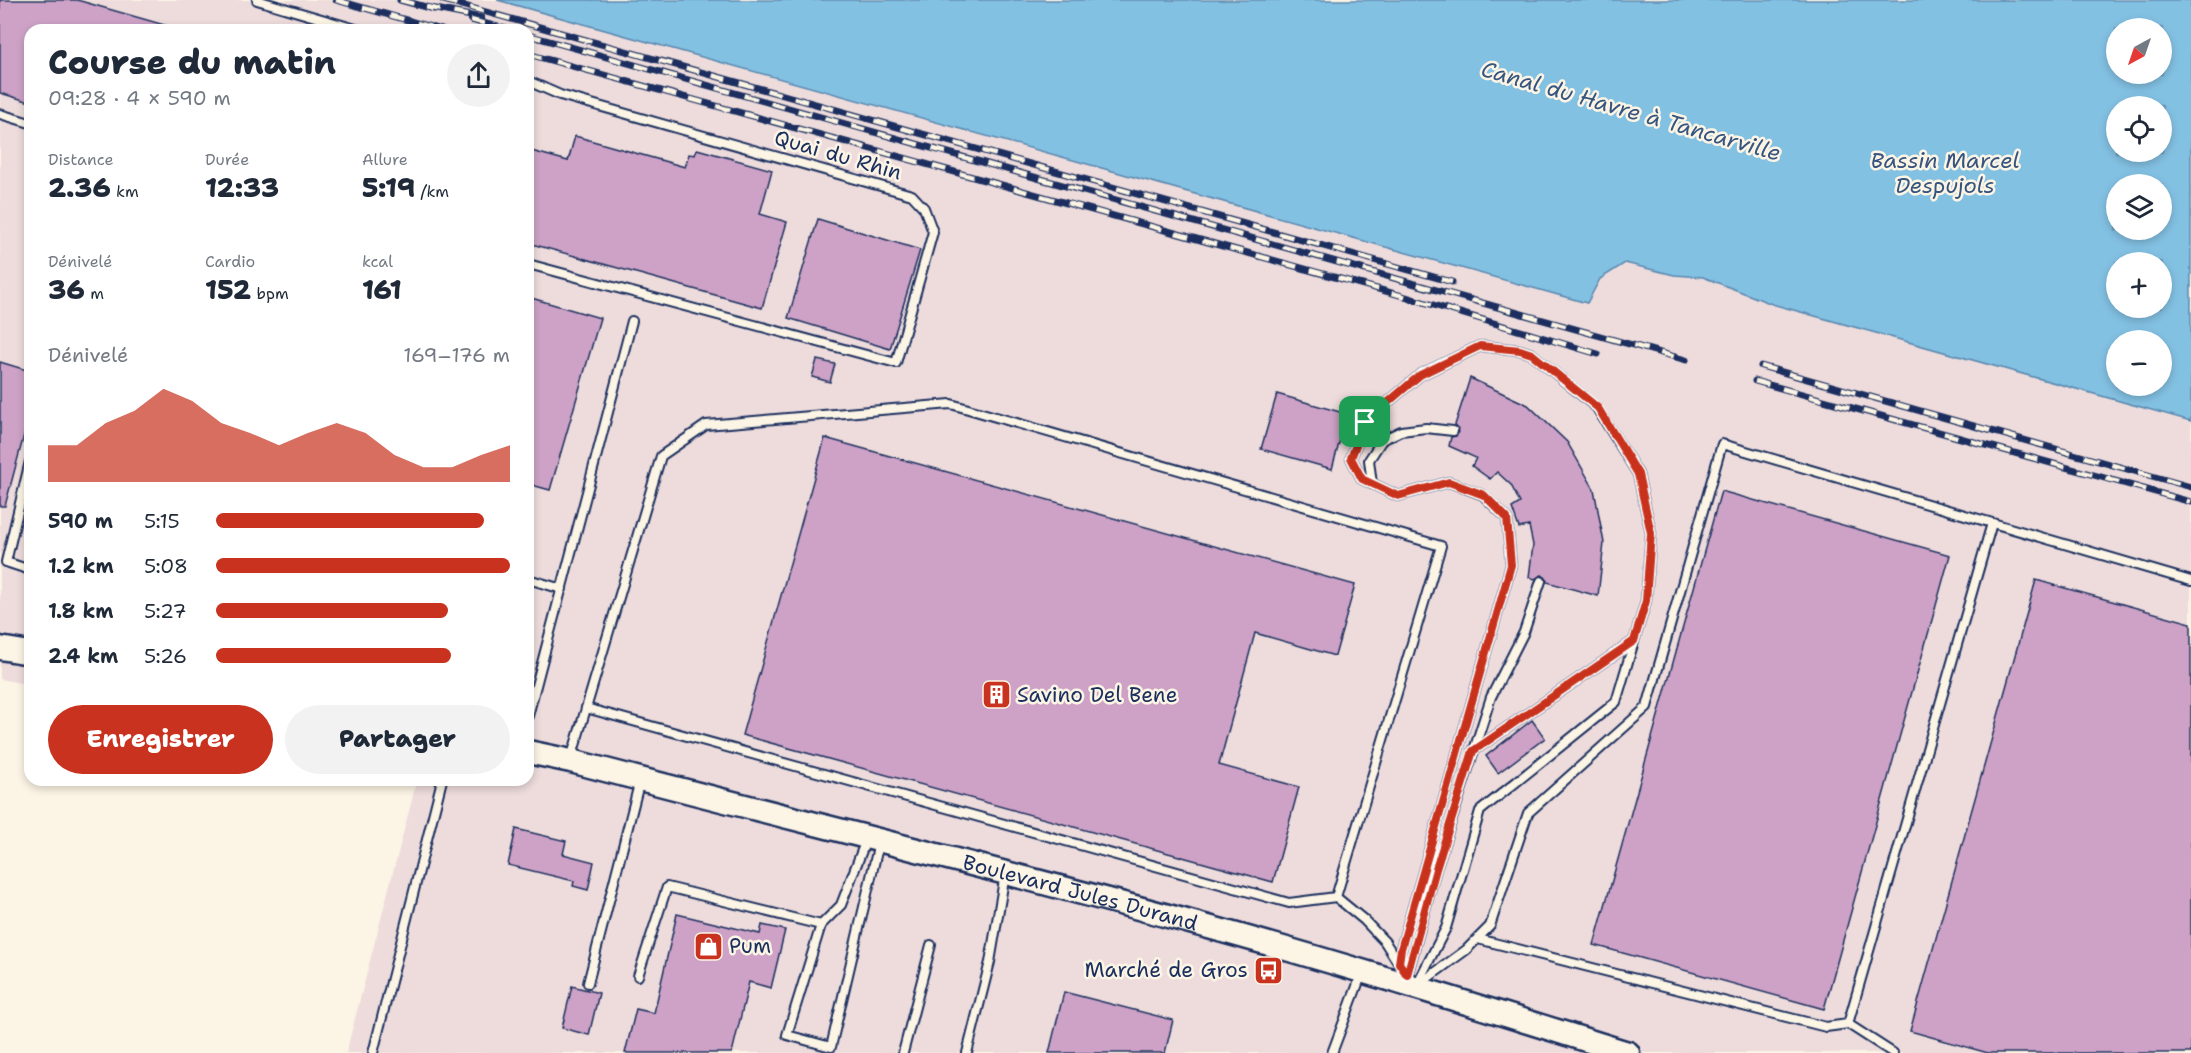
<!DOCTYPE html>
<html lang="fr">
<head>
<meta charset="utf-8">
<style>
	body { margin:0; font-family:"Shantell Sans",sans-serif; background:#f2f2f3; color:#1f2937; height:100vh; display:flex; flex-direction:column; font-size:22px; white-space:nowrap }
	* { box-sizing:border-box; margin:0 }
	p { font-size:20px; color:#747a83 }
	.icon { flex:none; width:33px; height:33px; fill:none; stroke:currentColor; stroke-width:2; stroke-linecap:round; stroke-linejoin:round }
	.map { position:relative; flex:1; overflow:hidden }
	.drawer { position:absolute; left:24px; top:24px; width:510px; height:762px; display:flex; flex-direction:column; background:#fff; border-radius:18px; box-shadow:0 3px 9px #0003 }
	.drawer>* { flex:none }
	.needle { width:39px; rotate:220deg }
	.buttons { position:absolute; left:2106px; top:18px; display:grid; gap:12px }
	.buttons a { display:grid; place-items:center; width:66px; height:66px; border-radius:50%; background:#fff; box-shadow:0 3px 9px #0003; font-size:30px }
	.pin { position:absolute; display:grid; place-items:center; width:51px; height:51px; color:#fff; margin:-26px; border-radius:12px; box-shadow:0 3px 9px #0006 }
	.round { display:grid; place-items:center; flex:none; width:63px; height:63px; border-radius:32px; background:#f2f2f3 }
	.headline { display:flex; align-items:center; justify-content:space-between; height:102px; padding:0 24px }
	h1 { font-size:33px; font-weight:800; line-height:45px }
	.figures { display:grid; grid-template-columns:repeat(3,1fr); gap:9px; height:102px; padding:6px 24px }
	.figures div { display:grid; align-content:center }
	.figures b { font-size:26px; font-weight:800 }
	.figures small { font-size:16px; font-weight:400 }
	.figures p { font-size:16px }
	.chart { height:168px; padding:12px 24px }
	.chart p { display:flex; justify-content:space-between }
	.chart svg { width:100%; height:108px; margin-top:6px; fill:#c8321e; opacity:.7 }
	.action { display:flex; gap:12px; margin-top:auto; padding:12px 24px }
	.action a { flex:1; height:69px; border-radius:36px; background:#c8321e; color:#fff; font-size:24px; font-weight:800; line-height:69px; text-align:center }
	.action a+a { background:#f2f2f3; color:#1f2937 }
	ul { padding:0 24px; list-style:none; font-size:20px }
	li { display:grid; grid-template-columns:96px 72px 1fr; align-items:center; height:45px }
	li i { height:15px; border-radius:8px; background:#c8321e }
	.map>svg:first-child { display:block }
	.built { fill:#eedcdc }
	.water { fill:#83c1e3; stroke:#5987ae; stroke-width:1.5; fill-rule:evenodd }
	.building { fill:#cda2c6; stroke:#1b2f5e; stroke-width:1.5 }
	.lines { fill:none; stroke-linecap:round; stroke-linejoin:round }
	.lane-casing { stroke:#1b2f5e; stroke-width:12 }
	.secondary-casing { stroke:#1b2f5e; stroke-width:27 }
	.lane { stroke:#fcf5e5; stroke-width:8 }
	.secondary { stroke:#fcf5e5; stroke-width:22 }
	.rail-casing { stroke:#1b2f5e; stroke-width:7 }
	.rail { stroke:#fcf5e5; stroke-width:4.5; stroke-dasharray:14; stroke-linecap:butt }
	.route-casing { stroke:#fff; stroke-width:12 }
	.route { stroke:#c8321e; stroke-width:8 }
	.labels { text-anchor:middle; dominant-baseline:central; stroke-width:5; stroke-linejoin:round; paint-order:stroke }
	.street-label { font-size:21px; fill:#1b2f5e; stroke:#fcf5e5 }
	.poi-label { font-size:21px; fill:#1b2f5e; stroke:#fcf5e5; text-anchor:start }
	.water-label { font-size:22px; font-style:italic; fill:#35547f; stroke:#fcf5e5 }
</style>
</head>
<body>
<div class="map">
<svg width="2191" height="1053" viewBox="0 0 2191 1053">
	<rect width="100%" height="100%" fill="#fcf5e5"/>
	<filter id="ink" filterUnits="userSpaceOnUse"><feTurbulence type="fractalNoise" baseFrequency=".0167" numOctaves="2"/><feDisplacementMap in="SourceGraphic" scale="12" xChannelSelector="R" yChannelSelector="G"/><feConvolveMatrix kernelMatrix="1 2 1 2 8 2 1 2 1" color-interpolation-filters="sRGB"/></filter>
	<g filter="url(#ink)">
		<!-- built -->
		<polygon class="built" points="0,0 497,0 1587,303 1600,279 1625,263 1674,275 1703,277 1772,304 2191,421 2191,1053 346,1053 417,780 528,780 528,30 30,30 30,685 0,679"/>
		<!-- water -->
		<path class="water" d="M497,0H2191V421L1772,304L1703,277L1674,275L1625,263L1600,279L1587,303ZM2116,28H2162V74H2116ZM2116,106H2162V152H2116ZM2116,184H2162V230H2116ZM2116,262H2162V308H2116ZM2116,340H2162V386H2116Z"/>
		<!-- building -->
		<g class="building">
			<polygon points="0,0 77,0 168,26 167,30 30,30 30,102 0,93"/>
			<polygon points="575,136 685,167 689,154 695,155 697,149 772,170 760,214 787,222 762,308 528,243 528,150 568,161"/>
			<polygon points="818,219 920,250 890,349 788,318"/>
			<polygon points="528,297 600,318 550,490 528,484"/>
			<polygon points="817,360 835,364 830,382 812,377"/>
			<polygon points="0,362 30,371 30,413 5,506 0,506"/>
			<polygon points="1470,378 1528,405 1567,442 1594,489 1604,543 1598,596 1547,582 1546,578 1542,575 1535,579 1529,577 1533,545 1529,526 1519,528 1512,508 1520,503 1511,485 1497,472 1490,479 1472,466 1476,458 1449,446 1451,437 1456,436 1459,432 1455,425"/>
			<polygon points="1277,394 1347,414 1332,469 1261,449"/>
			<polygon points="825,438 1355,585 1335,656 1255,633 1219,765 1299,787 1273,882 742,735"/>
			<polygon points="1721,491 1950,555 1824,1009 1594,945"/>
			<polygon points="2036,580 2191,623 2191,1053 1988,1053 1910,1031"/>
			<polygon points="1532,720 1545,738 1498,773 1486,756"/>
			<polygon points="516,829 566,841 563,854 594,862 588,890 573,886 574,881 508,865"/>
			<polygon points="677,914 760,934 762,925 785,930 771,988 749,982 732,1053 625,1053 636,1009 654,1013"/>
			<polygon points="572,986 599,993 589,1035 562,1028"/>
			<polygon points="1064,992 1173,1020 1165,1053 1049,1053"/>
		</g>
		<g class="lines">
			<defs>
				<g id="lane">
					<polyline points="257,0 359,30"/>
					<polyline points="528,81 560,95 912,195 924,208 933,232 896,363 528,264"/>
					<polyline points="0,114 30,123"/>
					<polyline points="30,461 6,562 30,570"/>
					<polyline points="1372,484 1369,460 1382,440 1401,431 1426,428 1453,431"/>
					<polyline points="528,579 562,589"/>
					<polyline points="586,708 1289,903 1336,897"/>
					<polyline points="528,716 632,321"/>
					<polyline points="1473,751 1634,641"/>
					<polyline points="571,759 661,456 706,425 951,404 1441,546 1336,897 1364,920 1385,942 1409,980"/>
					<polyline points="866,840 841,905 821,925 787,1035 831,1047 879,843"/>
					<polyline points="1478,939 1826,1027 1848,1024"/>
					<polyline points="1399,963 1401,949 1511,565 1507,518 1483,495 1449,482 1398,496 1362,479 1351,458 1365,422 1420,375 1480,346 1520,350 1532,354 1597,408 1638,474 1651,533 1646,601 1616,702 1480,811 1446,928 1417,984"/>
					<polyline points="638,976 667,887 821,925"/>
					<polyline points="1407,976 1436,869 1491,697 1524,632 1541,581"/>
					<polyline points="588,983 640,780"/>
					<polyline points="1418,985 1466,950 1490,926 1528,813 1647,707 1722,444 2191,581"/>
					<polyline points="373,1053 442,780"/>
					<polyline points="903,1053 931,945"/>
					<polyline points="967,1053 990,962 1005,874"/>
					<polyline points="1332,1053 1362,973"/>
					<polyline points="1893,1053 1848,1024 1992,523"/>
				</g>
				<g id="secondary">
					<polyline points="0,648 30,653"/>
					<path id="s1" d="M528,752L571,761C780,816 991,867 1201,925C1344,964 1486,1009 1628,1053"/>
				</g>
			</defs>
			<!-- lane casing -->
			<use href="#lane" class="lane-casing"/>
			<!-- secondary casing -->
			<use href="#secondary" class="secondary-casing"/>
			<!-- lane -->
			<use href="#lane" class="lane"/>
			<!-- secondary -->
			<use href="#secondary" class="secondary"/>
			<defs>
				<g id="rail">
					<polyline points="336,0 442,30"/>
					<polyline points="400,0 433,9"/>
					<polyline points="443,0 1452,282"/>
					<polyline points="426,7 481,18"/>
					<polyline points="471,20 509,30"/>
					<polyline points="528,35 1686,360"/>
					<polyline points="528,54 1403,296 1598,354"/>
					<polyline points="1761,366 2191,487"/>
					<polyline points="1755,381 2191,502"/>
				</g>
			</defs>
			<!-- rail casing -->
			<use href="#rail" class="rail-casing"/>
			<!-- rail -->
			<use href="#rail" class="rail"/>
		</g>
	</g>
	<g class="lines" filter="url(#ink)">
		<defs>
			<polygon id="route" points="1480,346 1520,350 1532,354 1598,408 1638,474 1651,533 1646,601 1634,641 1473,751 1436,869 1407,975 1399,963 1401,949 1511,565 1507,518 1484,495 1449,482 1398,496 1362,479 1351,458 1365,422 1420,375"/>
		</defs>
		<!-- route casing -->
		<use href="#route" class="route-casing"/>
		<!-- route -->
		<use href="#route" class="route"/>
	</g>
	<!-- icons -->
	<defs>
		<symbol id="building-square" viewBox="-11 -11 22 22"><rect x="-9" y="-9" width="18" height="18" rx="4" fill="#c8321e" stroke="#fcf5e5"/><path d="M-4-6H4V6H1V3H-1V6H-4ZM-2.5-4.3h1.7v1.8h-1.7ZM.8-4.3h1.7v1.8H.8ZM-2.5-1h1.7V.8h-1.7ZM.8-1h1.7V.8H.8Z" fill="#fff"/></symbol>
		<symbol id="shop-square" viewBox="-11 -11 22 22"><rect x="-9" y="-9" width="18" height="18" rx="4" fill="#c8321e" stroke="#fcf5e5"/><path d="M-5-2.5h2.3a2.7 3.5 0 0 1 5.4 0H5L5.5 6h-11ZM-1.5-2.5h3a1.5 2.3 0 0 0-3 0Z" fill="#fff"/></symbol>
		<symbol id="bus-square" viewBox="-11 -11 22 22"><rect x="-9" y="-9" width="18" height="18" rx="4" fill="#c8321e" stroke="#fcf5e5"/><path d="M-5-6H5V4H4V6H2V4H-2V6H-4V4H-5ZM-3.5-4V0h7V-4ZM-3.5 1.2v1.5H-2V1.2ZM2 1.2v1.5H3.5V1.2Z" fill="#fff"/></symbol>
	</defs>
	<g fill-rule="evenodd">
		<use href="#building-square" x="980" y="678" width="33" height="33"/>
		<use href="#shop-square" x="692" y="930" width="33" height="33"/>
		<use href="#bus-square" x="1252" y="954" width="33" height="33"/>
	</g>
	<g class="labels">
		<!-- street labels -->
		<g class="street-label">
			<text transform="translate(838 155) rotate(16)">Quai du Rhin</text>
			<text stroke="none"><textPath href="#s1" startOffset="570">Boulevard Jules Durand</textPath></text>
		</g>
		<!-- poi labels -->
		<g class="poi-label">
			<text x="1017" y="695">Savino Del Bene</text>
			<text x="729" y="946">Pum</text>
			<text x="1248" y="970" text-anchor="end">Marché de Gros</text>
		</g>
		<!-- water labels -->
		<g class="water-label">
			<text transform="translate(1631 111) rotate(16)">Canal du Havre à Tancarville</text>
			<text x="1945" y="160">Bassin Marcel<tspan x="1945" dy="25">Despujols</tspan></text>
		</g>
	</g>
</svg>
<div class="buttons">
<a><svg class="needle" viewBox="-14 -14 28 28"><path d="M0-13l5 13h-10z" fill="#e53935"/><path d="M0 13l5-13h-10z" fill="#747a83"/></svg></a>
<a><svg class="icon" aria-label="locate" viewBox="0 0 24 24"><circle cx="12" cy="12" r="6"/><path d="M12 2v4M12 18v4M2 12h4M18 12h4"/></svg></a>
<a><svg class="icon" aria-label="layers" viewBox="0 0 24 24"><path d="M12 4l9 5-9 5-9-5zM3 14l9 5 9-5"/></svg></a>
<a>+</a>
<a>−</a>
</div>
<div class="pin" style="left:1365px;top:422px;background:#1e9e55"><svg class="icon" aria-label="arrive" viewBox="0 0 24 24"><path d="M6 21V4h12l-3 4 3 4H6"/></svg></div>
<section class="drawer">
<div class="headline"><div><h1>Course du matin</h1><p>09:28 · 4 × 590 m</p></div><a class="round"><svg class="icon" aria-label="share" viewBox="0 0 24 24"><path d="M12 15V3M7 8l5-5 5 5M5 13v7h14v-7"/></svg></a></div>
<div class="figures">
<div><p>Distance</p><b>2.36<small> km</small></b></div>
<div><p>Durée</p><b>12:33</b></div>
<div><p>Allure</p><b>5:19<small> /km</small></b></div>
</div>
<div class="figures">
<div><p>Dénivelé</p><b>36<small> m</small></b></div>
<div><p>Cardio</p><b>152<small> bpm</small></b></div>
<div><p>kcal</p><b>161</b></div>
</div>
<div class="chart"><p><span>Dénivelé</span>169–176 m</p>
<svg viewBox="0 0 160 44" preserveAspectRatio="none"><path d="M0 44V29L10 29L20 20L30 15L40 6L50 11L60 20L70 24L80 29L90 24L100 20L110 24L120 33L130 38L140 38L150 33L160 29V44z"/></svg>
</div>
<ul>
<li><b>590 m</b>5:15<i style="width:91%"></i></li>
<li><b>1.2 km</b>5:08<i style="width:100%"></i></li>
<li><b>1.8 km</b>5:27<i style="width:79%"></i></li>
<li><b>2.4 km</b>5:26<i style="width:80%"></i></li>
</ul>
<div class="action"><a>Enregistrer</a><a>Partager</a></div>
</section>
</div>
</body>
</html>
